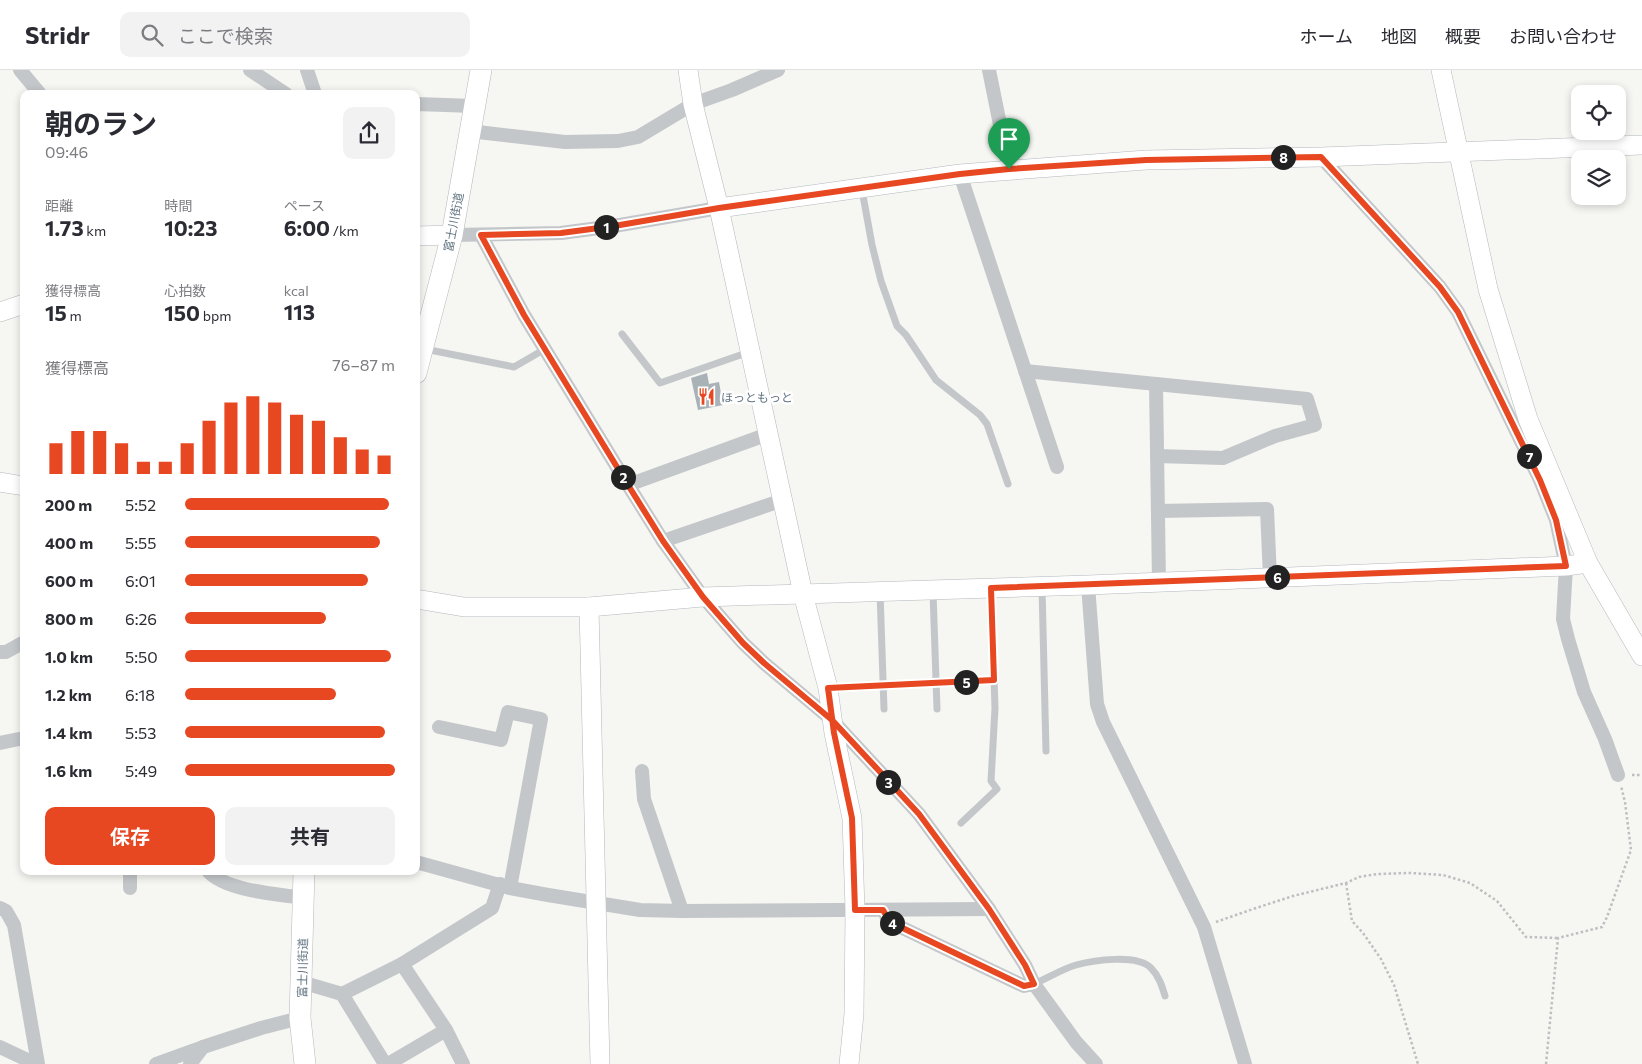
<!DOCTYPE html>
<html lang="ja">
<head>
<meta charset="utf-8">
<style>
	body { margin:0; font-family:Commissioner,"Noto Sans JP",sans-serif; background:#f2f2f3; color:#2b2b33; height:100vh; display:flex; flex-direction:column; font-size:19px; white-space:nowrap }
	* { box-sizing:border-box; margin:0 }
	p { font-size:16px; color:#7c7c81 }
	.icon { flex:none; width:28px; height:28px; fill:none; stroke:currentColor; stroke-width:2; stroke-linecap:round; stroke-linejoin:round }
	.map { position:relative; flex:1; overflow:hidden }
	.drawer { position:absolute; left:20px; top:20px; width:400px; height:785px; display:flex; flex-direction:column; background:#fff; border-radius:10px; box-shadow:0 2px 8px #0003 }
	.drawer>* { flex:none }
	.buttons { position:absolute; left:1571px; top:15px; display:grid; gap:10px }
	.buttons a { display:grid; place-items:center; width:55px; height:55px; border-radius:10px; background:#fff; box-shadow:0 2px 8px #0003; font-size:25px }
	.pin { position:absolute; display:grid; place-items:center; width:42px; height:42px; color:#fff; margin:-51px -21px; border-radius:50% 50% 50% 0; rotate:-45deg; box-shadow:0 0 5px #0007 }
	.pin .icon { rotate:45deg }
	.km { position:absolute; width:25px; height:25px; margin:-12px; border-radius:50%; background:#222; color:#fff; font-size:14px; line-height:25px; text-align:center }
	.round { display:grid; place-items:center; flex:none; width:52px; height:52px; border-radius:10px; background:#f2f2f3 }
	.overview { display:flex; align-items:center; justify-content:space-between; height:85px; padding:0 25px }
	h1 { font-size:28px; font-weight:700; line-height:38px }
	.metrics { display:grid; grid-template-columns:repeat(3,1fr); gap:8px; height:85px; padding:5px 25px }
	.metrics div { display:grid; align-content:center }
	.metrics b { font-size:21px; font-weight:700 }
	.metrics small { font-size:14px; font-weight:400 }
	.metrics p { font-size:14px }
	.chart { height:140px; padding:10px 25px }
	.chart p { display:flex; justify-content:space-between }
	.chart svg { width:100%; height:90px; margin-top:5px; stroke:#e74822; stroke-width:6 }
	.primary-button { display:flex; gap:10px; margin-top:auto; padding:10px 25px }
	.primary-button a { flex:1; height:58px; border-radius:10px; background:#e74822; color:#fff; font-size:20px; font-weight:700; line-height:58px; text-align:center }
	.primary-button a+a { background:#f2f2f3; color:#2b2b33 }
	ul { padding:0 25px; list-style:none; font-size:16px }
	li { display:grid; grid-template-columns:80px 60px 1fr; align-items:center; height:38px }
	li i { height:12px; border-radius:6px; background:#e74822 }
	header { display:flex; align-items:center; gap:30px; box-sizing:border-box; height:70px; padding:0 25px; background:#fff; border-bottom:1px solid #e1e1e2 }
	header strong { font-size:24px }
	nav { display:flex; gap:28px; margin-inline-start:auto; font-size:18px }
	.search { width:350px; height:45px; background:#f2f2f3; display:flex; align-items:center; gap:12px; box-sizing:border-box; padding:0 18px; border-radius:10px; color:#7c7c81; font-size:19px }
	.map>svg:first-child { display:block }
	.building { fill:#a9b2b7 }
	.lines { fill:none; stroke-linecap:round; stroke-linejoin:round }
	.secondary-casing { stroke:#b3b9bd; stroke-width:20 }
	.primary-casing { stroke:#b4b9bc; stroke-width:22 }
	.path { stroke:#bdbfc1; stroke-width:2.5; stroke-dasharray:2.5 2.5; stroke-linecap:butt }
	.lane { stroke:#c3c7ca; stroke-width:7 }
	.street { stroke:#c3c7ca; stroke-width:14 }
	.secondary { stroke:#fff; stroke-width:19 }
	.primary { stroke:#fff; stroke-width:21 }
	.route-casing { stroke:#fff; stroke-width:10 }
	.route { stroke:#e74822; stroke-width:6 }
	.labels { text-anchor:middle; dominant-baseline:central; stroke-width:5; stroke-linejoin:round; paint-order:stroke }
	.street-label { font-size:12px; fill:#647784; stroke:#fff }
	.poi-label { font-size:12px; fill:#647784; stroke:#fff; text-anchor:start }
</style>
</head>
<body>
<header>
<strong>Stridr</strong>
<div class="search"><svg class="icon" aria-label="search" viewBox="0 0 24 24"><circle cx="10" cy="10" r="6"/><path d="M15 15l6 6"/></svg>ここで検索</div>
<nav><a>ホーム</a><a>地図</a><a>概要</a><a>お問い合わせ</a></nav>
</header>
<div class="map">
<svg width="1642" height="994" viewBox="0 0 1642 994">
	<rect width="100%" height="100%" fill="#f6f6f2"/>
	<!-- building -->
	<polygon class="building" points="707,303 709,314 719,312 723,335 698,340 691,308"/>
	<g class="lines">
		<defs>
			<g id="secondary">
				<polyline points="688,0 693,34 719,138 803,524 828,618 834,663 852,748 855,840 854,944 849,994"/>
				<polyline points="1441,0 1488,219 1528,349 1588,493 1642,586"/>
				<polyline points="719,138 960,104 1146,90 1321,87 1642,75"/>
				<polyline points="416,166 452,165"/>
				<polyline points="0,242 24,234"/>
				<polyline points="0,412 24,416"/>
				<polyline points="416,529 464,537 589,537 703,527 1088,515 1566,496 1588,493"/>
				<polyline points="589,537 600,994"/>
			</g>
			<g id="primary">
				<polyline points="416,303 452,165 481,0"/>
				<polyline points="304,801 300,948 305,994"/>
			</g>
		</defs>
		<!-- secondary casing -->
		<use href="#secondary" class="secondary-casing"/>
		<!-- primary casing -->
		<use href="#primary" class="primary-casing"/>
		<!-- path -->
		<g class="path">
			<polyline points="1632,705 1642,705"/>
			<polyline points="1346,813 1352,851 1363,863 1381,889 1394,915 1418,994"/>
			<polyline points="1216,852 1253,839 1293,826 1346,813 1359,807 1377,804 1410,803 1443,805 1470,813 1497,831 1526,867 1558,868"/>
			<polyline points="1546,994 1558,868 1602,857 1607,847 1631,780 1625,732 1621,716"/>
		</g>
		<!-- lane -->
		<g class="lane">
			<polyline points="862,120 872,175 881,211 897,256 906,265 936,310 980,345 987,354 1008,414"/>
			<polyline points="622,264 660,313 749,282"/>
			<polyline points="425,279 514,297 545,279"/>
			<polyline points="1042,517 1046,681"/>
			<polyline points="880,522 884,639"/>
			<polyline points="933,522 937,639"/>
			<polyline points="830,618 994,610"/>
			<polyline points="961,753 997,719 991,711 995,638 991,518"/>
			<path d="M1034,914C1048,908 1062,899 1076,895C1094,890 1137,884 1151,898C1159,906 1162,916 1165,926"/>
		</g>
		<!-- street -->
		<g class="street">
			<polyline points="20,0 40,24"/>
			<polyline points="250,0 286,24"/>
			<polyline points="307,0 315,24"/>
			<polyline points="989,0 1009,99"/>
			<polyline points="416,34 474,36"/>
			<polyline points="469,61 565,72 618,71 638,67 693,34 732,20 778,0"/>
			<polyline points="1321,87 1440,217 1458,242 1540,410 1556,450 1566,496 1563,549 1568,569 1584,622 1605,669 1618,705"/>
			<polyline points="960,104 1057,397"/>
			<polyline points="452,165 561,163 614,156 719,138"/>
			<polyline points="481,165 524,245 628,415 663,471 703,527 743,573 764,593 832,650 919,744 989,839 1025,895 1034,914 1076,972 1096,994"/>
			<polyline points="1025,301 1156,314 1159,512"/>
			<polyline points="1156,314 1307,329 1315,355 1275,366 1223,388 1157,386"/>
			<polyline points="628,415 768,364"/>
			<polyline points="1158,441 1267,439 1270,508"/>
			<polyline points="663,471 783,430"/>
			<polyline points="1088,515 1097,634 1103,652 1204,857 1245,994"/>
			<polyline points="0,582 6,582 24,572"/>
			<polyline points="439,657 501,670 508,642 541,649 510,818"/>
			<polyline points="0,673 24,668"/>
			<polyline points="642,701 644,729 682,841"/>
			<polyline points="416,792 510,818 548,825 640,840 682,841 989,839"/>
			<path d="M208,801C226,821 277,824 303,828"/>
			<polyline points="130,818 130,801"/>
			<polyline points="0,838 6,841 14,855 38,994"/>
			<polyline points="883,840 890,852 1024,916 1034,914"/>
			<polyline points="402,894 446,960 463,994"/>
			<polyline points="301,912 342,924 385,994"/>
			<polyline points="342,924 402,894 492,838 500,814"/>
			<polyline points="0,977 36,994"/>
			<polyline points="156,994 203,977"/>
			<polyline points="190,994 203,977 261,958 300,948"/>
			<polyline points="388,994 446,960"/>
		</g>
		<!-- secondary -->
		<use href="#secondary" class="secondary"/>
		<!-- primary -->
		<use href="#primary" class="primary"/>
	</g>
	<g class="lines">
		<defs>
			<polyline id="route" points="1009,99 960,104 719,138 614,156 561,163 481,165 524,245 628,415 663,471 703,527 743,573 764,593 832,650 919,744 989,839 1025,895 1034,914 1024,916 890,852 883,840 855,840 852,748 834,663 828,618 994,610 991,518 1566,496 1556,450 1540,410 1458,242 1440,217 1321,87 1146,90 1009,99"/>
		</defs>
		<!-- route casing -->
		<use href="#route" class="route-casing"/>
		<!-- route -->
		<use href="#route" class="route"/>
	</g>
	<!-- icons -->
	<defs>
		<symbol id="restaurant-bare" viewBox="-9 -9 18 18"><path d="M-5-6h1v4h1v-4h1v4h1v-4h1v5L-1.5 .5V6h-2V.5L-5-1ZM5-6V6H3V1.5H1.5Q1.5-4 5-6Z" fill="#e74822" stroke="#fff" stroke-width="2.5" paint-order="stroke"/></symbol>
	</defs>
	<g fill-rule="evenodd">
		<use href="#restaurant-bare" x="694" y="314" width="25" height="25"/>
	</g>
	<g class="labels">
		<!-- street labels -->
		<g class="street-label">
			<text transform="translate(453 152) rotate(-79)">富士川街道</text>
			<text transform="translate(302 898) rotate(-89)">富士川街道</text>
		</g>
		<!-- poi labels -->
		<g class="poi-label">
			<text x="721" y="327">ほっともっと</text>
		</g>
	</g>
</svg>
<div class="buttons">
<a><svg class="icon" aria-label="locate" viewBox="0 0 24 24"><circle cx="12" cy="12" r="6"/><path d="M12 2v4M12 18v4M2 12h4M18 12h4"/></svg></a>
<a><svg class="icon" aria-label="layers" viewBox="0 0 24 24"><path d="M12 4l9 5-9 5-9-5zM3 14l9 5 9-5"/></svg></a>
</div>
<div class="pin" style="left:1009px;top:99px;background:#1e9e55"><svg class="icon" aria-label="arrive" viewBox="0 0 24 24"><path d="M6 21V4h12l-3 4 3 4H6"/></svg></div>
<b class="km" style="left:606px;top:157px">1</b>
<b class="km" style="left:623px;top:407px">2</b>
<b class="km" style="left:888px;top:712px">3</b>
<b class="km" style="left:892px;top:853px">4</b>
<b class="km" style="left:966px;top:612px">5</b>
<b class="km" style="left:1277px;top:507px">6</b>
<b class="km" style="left:1529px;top:386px">7</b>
<b class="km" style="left:1283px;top:87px">8</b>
<section class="drawer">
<div class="overview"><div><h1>朝のラン</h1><p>09:46</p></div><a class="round"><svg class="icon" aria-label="share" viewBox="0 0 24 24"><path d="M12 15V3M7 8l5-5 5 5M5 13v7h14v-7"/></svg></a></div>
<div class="metrics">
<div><p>距離</p><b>1.73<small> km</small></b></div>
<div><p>時間</p><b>10:23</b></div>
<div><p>ペース</p><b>6:00<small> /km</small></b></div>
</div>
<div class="metrics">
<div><p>獲得標高</p><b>15<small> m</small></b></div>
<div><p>心拍数</p><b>150<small> bpm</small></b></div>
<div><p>kcal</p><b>113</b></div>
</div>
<div class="chart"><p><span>獲得標高</span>76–87 m</p>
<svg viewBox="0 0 160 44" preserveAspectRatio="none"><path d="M5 44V29M15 44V23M25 44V23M35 44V29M45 44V38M55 44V38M65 44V29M75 44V18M85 44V9M95 44V6M105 44V9M115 44V15M125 44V18M135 44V26M145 44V32M155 44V35"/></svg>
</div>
<ul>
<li><b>200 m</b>5:52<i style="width:97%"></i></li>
<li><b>400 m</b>5:55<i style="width:93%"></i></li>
<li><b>600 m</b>6:01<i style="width:87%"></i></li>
<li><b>800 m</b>6:26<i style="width:67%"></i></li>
<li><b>1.0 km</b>5:50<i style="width:98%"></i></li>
<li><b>1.2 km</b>6:18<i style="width:72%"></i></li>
<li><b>1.4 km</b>5:53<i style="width:95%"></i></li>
<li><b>1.6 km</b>5:49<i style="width:100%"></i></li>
</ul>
<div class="primary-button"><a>保存</a><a>共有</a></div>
</section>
</div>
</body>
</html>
